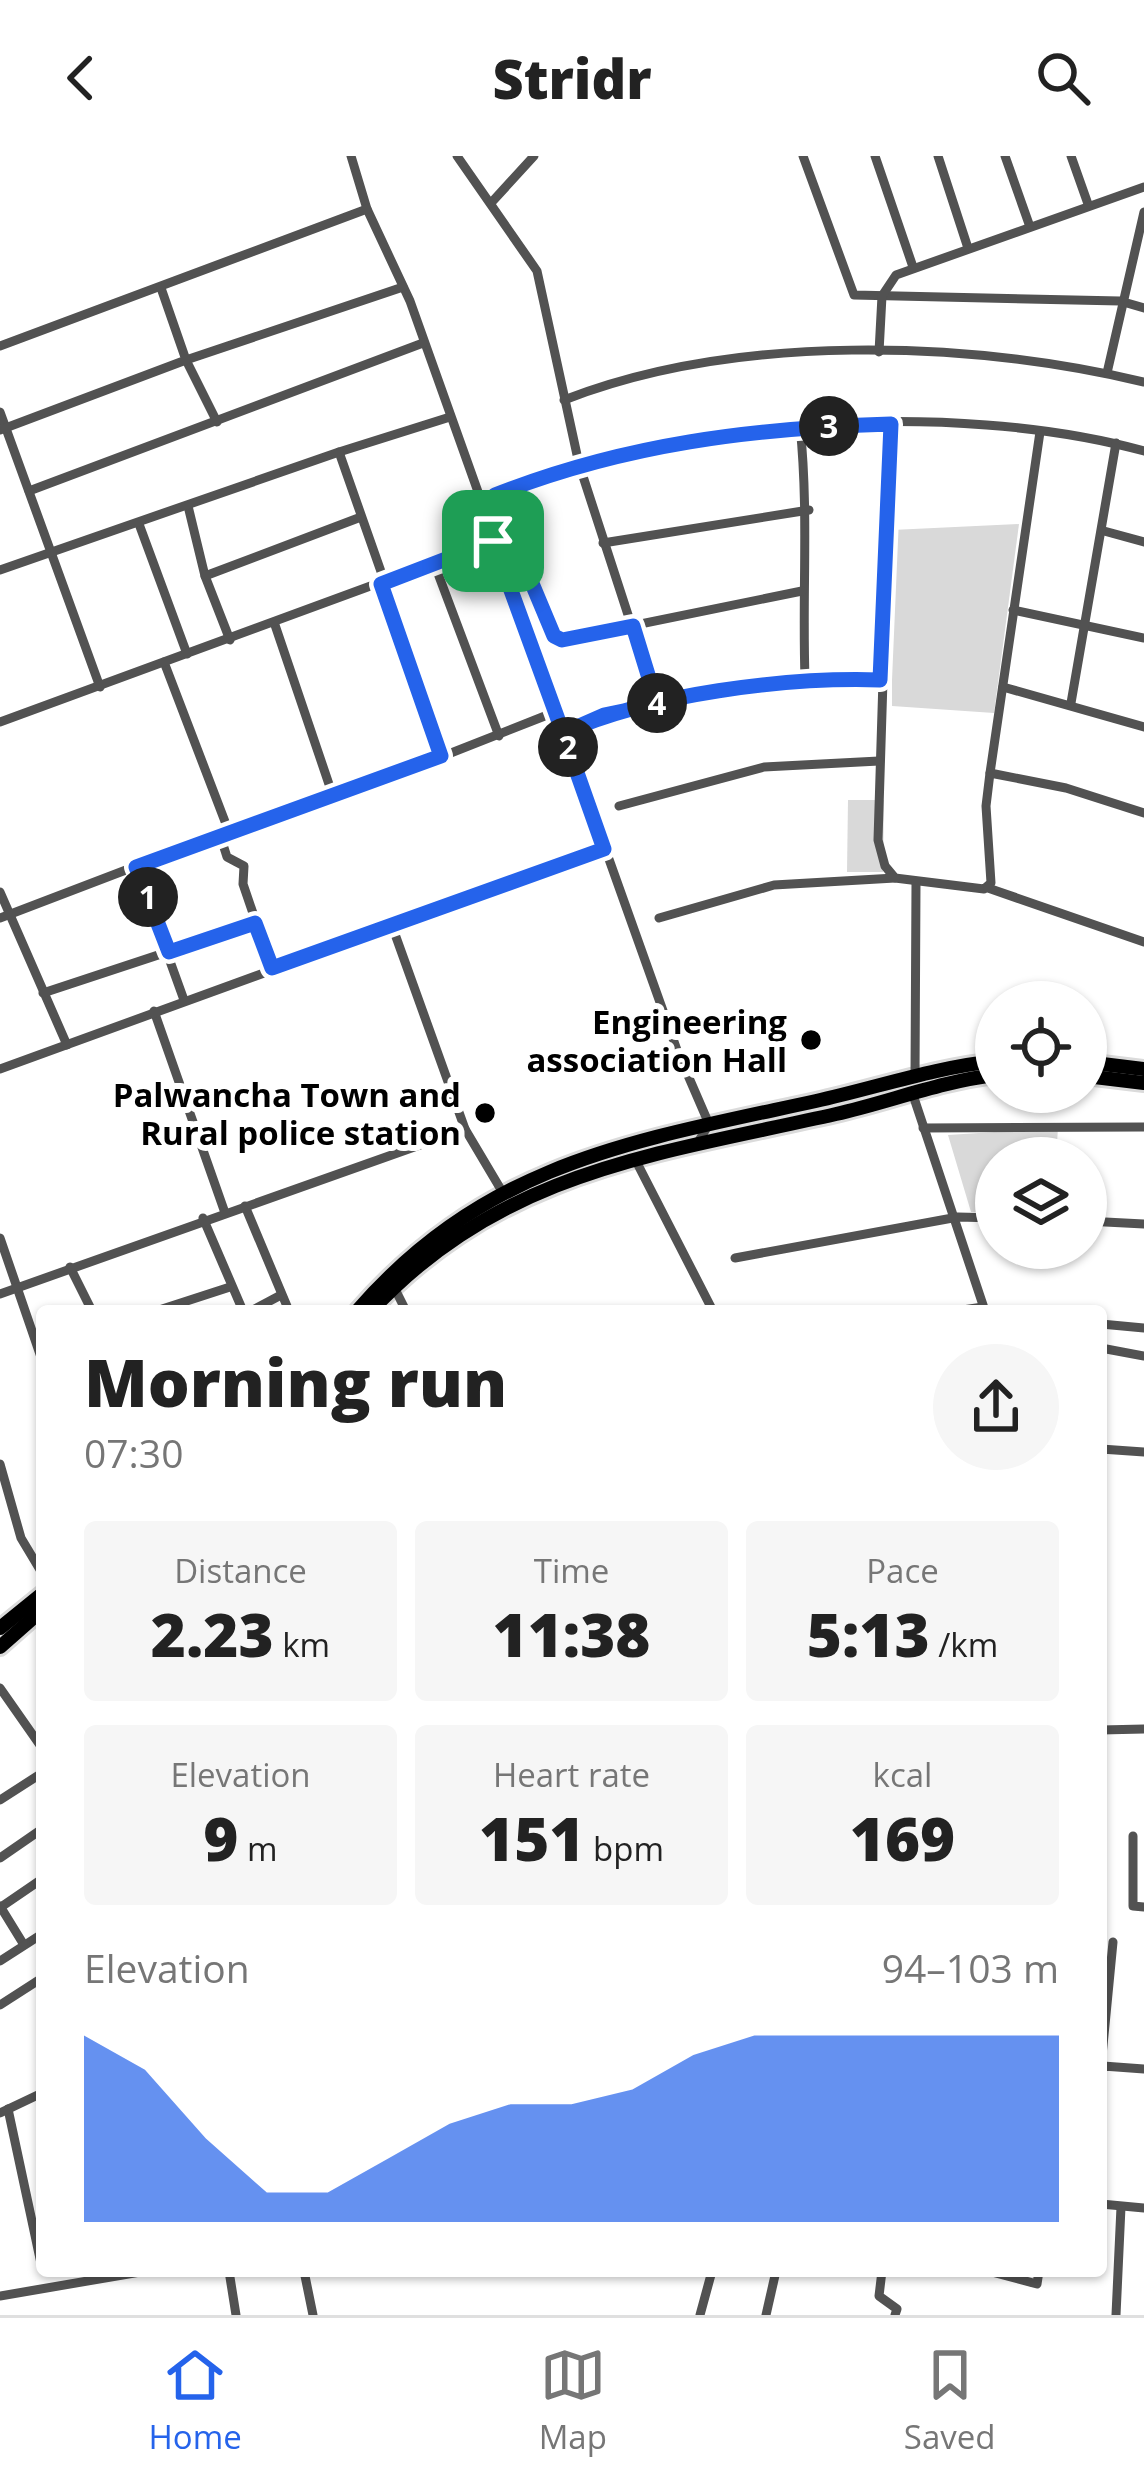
<!DOCTYPE html>
<html lang="en">
<head>
<meta charset="utf-8">
<style>
	body { margin:0; font-family:"Open Sans",sans-serif; background:#f6f6f6; color:#222; height:100vh; display:flex; flex-direction:column; font-size:45px; white-space:nowrap }
	* { box-sizing:border-box; margin:0 }
	p { font-size:39px; color:#767676 }
	.icon { flex:none; width:66px; height:66px; fill:none; stroke:currentColor; stroke-width:2; stroke-linecap:round; stroke-linejoin:round }
	.map { position:relative; flex:1; overflow:hidden }
	.side { position:absolute; left:36px; top:1149px; width:1071px; height:972px; display:flex; flex-direction:column; background:#fff; border-radius:12px; box-shadow:0 3px 9px #0004 }
	.side>* { flex:none }
	.fabs { position:absolute; left:975px; top:825px; display:grid; gap:24px }
	.fabs a { display:grid; place-items:center; width:132px; height:132px; border-radius:50%; background:#fff; box-shadow:0 3px 9px #0004; font-size:60px }
	.pin { position:absolute; display:grid; place-items:center; width:102px; height:102px; color:#fff; margin:-51px; border-radius:24px; box-shadow:0 6px 18px #0006 }
	.km { position:absolute; width:60px; height:60px; margin:-30px; border-radius:50%; background:#222; color:#fff; font-size:33px; line-height:60px; text-align:center }
	.round { display:grid; place-items:center; flex:none; width:126px; height:126px; border-radius:63px; background:#f6f6f6 }
	.headline { display:flex; align-items:center; justify-content:space-between; height:204px; padding:0 48px }
	h1 { font-size:66px; font-weight:800; line-height:90px }
	.figures { display:grid; grid-template-columns:repeat(3,1fr); gap:18px; height:204px; padding:12px 48px }
	.figures div { display:grid; align-content:center; border-radius:12px; background:#f6f6f6; text-align:center }
	.figures b { font-size:60px; font-weight:800 }
	.figures small { font-size:33px; font-weight:400 }
	.figures p { font-size:33px }
	.chart { height:336px; padding:24px 48px }
	.chart p { display:flex; justify-content:space-between }
	.chart svg { width:100%; height:216px; margin-top:12px; fill:#2563eb; opacity:.7 }
	header { display:flex; justify-content:space-between; align-items:center; height:156px; padding:0 48px; background:#fff; font-size:54px; font-weight:800 }
	.menu { display:flex; justify-content:space-around; align-items:center; height:168px; border-top:3px solid #e0e0e0; background:#fff; font-size:33px; color:#767676 }
	.menu a { display:grid; justify-items:center; gap:6px }
	.menu .on { color:#2563eb }
	.map>svg:first-child { display:block }
	.green { fill:#d9d9d9 }
	.lines { fill:none; stroke-linecap:round; stroke-linejoin:round }
	.highway-casing { stroke:#dbdbdb; stroke-width:20 }
	.minor { stroke:#525252; stroke-width:9 }
	.highway { stroke:#000; stroke-width:14 }
	.route-casing { stroke:#fff; stroke-width:24 }
	.route { stroke:#2563eb; stroke-width:15 }
	.poi-dot { fill:#000; stroke:#fff; stroke-width:4.5 }
	.labels { text-anchor:middle; dominant-baseline:central; stroke-width:12; stroke-linejoin:round; paint-order:stroke }
	.poi-label { font-size:33px; font-weight:bold; fill:#000; stroke:#fff; text-anchor:end }
</style>
</head>
<body>
<header><svg class="icon" aria-label="back" viewBox="0 0 24 24"><path d="M15 5l-7 7 7 7"/></svg>Stridr<svg class="icon" aria-label="search" viewBox="0 0 24 24"><circle cx="10" cy="10" r="6"/><path d="M15 15l6 6"/></svg></header>
<div class="map">
<svg width="1144" height="2159" viewBox="0 0 1144 2159">
	<rect width="100%" height="100%" fill="#fff"/>
	<!-- green -->
	<g class="green">
		<polygon points="1019,368 994,557 892,550 892,374"/>
		<polygon points="848,644 884,644 883,716 847,716"/>
		<polygon points="1058,972 1056,1002 996,1002 996,1056 971,1056 948,979"/>
	</g>
	<g class="lines">
		<defs>
			<g id="highway">
				<polyline points="1086,906 1144,913"/>
				<polyline points="1086,920 1144,927"/>
				<path d="M357,1155C487,1006 633,985 816,945C875,932 936,911 996,905"/>
				<path d="M371,1155C502,1014 659,998 836,958C889,946 942,925 996,919"/>
				<polyline points="0,1472 42,1438"/>
				<polyline points="0,1491 42,1454"/>
			</g>
		</defs>
		<!-- highway casing -->
		<use href="#highway" class="highway-casing"/>
		<!-- minor -->
		<g class="minor">
			<polyline points="351,0 367,53 410,145 677,894 709,968 697,988"/>
			<polyline points="457,0 537,115 579,308 657,548"/>
			<polyline points="803,0 854,139 1120,145 1144,152"/>
			<polyline points="875,0 913,111"/>
			<polyline points="938,0 967,89"/>
			<polyline points="1005,0 1029,68"/>
			<polyline points="1071,0 1088,48"/>
			<polyline points="491,47 534,0"/>
			<polyline points="0,190 367,53"/>
			<polyline points="879,196 882,140 896,119 1144,31"/>
			<polyline points="1107,217 1144,56"/>
			<path d="M564,244C736,177 966,184 1144,226"/>
			<polyline points="0,256 100,531"/>
			<polyline points="217,266 186,204 403,131"/>
			<polyline points="891,268 878,684 885,710 895,722 984,733 991,727 986,650 990,617 1040,276"/>
			<path d="M800,270C809,356 802,436 805,522"/>
			<polyline points="0,274 186,204 161,132"/>
			<polyline points="339,296 450,261"/>
			<polyline points="29,335 423,187"/>
			<polyline points="495,339 550,475 562,484 802,435"/>
			<path d="M484,344C661,260 956,243 1144,295"/>
			<polyline points="188,350 205,420 230,484"/>
			<polyline points="139,368 187,498"/>
			<polyline points="1104,375 1144,386"/>
			<polyline points="603,387 809,354"/>
			<polyline points="434,407 499,580"/>
			<polyline points="0,414 339,296 385,427"/>
			<polyline points="205,420 361,361"/>
			<polyline points="381,428 441,600"/>
			<polyline points="1013,454 1144,482"/>
			<polyline points="275,469 334,643"/>
			<polyline points="164,506 229,676"/>
			<polyline points="1003,531 1144,571"/>
			<polyline points="1071,547 1116,287"/>
			<polyline points="0,566 493,385"/>
			<path d="M563,577C649,538 787,521 881,524"/>
			<polyline points="990,617 1066,632 1144,657"/>
			<polyline points="619,650 764,611 879,605"/>
			<polyline points="220,679 227,701 244,710 243,728 272,813"/>
			<polyline points="136,711 184,844"/>
			<polyline points="988,732 1144,786"/>
			<polyline points="0,736 67,889"/>
			<polyline points="0,762 249,667 334,643 555,556"/>
			<polyline points="659,762 774,729 895,722"/>
			<polyline points="391,767 465,973 503,1037"/>
			<polyline points="43,837 255,767"/>
			<polyline points="154,855 224,1054"/>
			<polyline points="0,913 605,693"/>
			<polyline points="915,920 916,727"/>
			<polyline points="912,936 985,1155"/>
			<polyline points="923,972 1144,971"/>
			<polyline points="636,1005 713,1155"/>
			<polyline points="245,1050 289,1155"/>
			<polyline points="203,1062 243,1155"/>
			<polyline points="1086,1065 1144,1068"/>
			<polyline points="0,1082 42,1204"/>
			<polyline points="735,1102 958,1061 996,1062"/>
			<polyline points="70,1111 92,1155"/>
			<polyline points="394,1131 406,1155"/>
			<polyline points="0,1138 465,973"/>
			<polyline points="156,1155 230,1131"/>
			<polyline points="251,1155 281,1139"/>
			<polyline points="956,1155 983,1151"/>
			<polyline points="1101,1168 1144,1172"/>
			<polyline points="1101,1192 1144,1200"/>
			<polyline points="1101,1293 1144,1296"/>
			<polyline points="0,1308 21,1382 42,1417"/>
			<polyline points="0,1532 42,1592"/>
			<polyline points="1101,1574 1144,1573"/>
			<polyline points="0,1644 42,1617"/>
			<polyline points="1133,1680 1133,1750 1144,1751"/>
			<polyline points="0,1702 42,1673"/>
			<polyline points="0,1750 24,1789"/>
			<polyline points="1,1751 42,1723"/>
			<polyline points="0,1805 42,1778"/>
			<polyline points="0,1849 42,1822"/>
			<polyline points="1101,1910 1113,1786"/>
			<polyline points="1101,1919 1103,1910 1144,1913"/>
			<polyline points="8,1953 42,2112"/>
			<polyline points="0,1957 42,1937"/>
			<polyline points="1101,2048 1144,2052"/>
			<polyline points="229,2115 236,2159"/>
			<polyline points="304,2115 313,2159"/>
			<polyline points="882,2115 879,2140 897,2153 895,2159"/>
			<polyline points="988,2115 1037,2128 1039,2115"/>
			<polyline points="0,2140 146,2115"/>
			<polyline points="700,2159 712,2115"/>
			<polyline points="766,2159 776,2115"/>
			<polyline points="1116,2159 1121,2051"/>
		</g>
		<!-- highway -->
		<use href="#highway" class="highway"/>
	</g>
	<g class="lines">
		<defs>
			<path id="route" d="M493,385L381,428L441,600L136,711L169,796L255,767L272,812L604,693L563,577C649,538 786,521 880,524L891,268C753,272 624,288 495,339L554,480L562,484L633,470L657,548L604,559L563,577L493,385"/>
		</defs>
		<!-- route casing -->
		<use href="#route" class="route-casing"/>
		<!-- route -->
		<use href="#route" class="route"/>
	</g>
	<!-- markers -->
	<g class="poi-dot">
		<circle cx="811" cy="884" r="12"/>
		<circle cx="485" cy="957" r="12"/>
	</g>
	<g class="labels">
		<!-- poi labels -->
		<g class="poi-label">
			<text x="787" y="865">Engineering<tspan x="787" dy="38">association Hall</tspan></text>
			<text x="461" y="938">Palwancha Town and<tspan x="461" dy="38">Rural police station</tspan></text>
		</g>
	</g>
</svg>
<div class="fabs">
<a><svg class="icon" aria-label="locate" viewBox="0 0 24 24"><circle cx="12" cy="12" r="6"/><path d="M12 2v4M12 18v4M2 12h4M18 12h4"/></svg></a>
<a><svg class="icon" aria-label="layers" viewBox="0 0 24 24"><path d="M12 4l9 5-9 5-9-5zM3 14l9 5 9-5"/></svg></a>
</div>
<div class="pin" style="left:493px;top:385px;background:#1e9e55"><svg class="icon" aria-label="arrive" viewBox="0 0 24 24"><path d="M6 21V4h12l-3 4 3 4H6"/></svg></div>
<b class="km" style="left:148px;top:741px">1</b>
<b class="km" style="left:568px;top:591px">2</b>
<b class="km" style="left:829px;top:270px">3</b>
<b class="km" style="left:657px;top:547px">4</b>
<section class="side">
<div class="headline"><div><h1>Morning run</h1><p>07:30</p></div><a class="round"><svg class="icon" aria-label="share" viewBox="0 0 24 24"><path d="M12 15V3M7 8l5-5 5 5M5 13v7h14v-7"/></svg></a></div>
<div class="figures">
<div><p>Distance</p><b>2.23<small> km</small></b></div>
<div><p>Time</p><b>11:38</b></div>
<div><p>Pace</p><b>5:13<small> /km</small></b></div>
</div>
<div class="figures">
<div><p>Elevation</p><b>9<small> m</small></b></div>
<div><p>Heart rate</p><b>151<small> bpm</small></b></div>
<div><p>kcal</p><b>169</b></div>
</div>
<div class="chart"><p><span>Elevation</span>94–103 m</p>
<svg viewBox="0 0 160 44" preserveAspectRatio="none"><path d="M0 44V6L10 13L20 27L30 38L40 38L50 31L60 24L70 20L80 20L90 17L100 10L110 6L120 6L130 6L140 6L150 6L160 6V44z"/></svg>
</div>
</section>
</div>
<nav class="menu">
<a class="on"><svg class="icon" aria-label="home" viewBox="0 0 24 24"><path d="M3 11l9-7 9 7M6 9v11h12V9"/></svg>Home</a>
<a><svg class="icon" aria-label="map" viewBox="0 0 24 24"><path d="M3 6l6-2 6 2 6-2v14l-6 2-6-2-6 2zM9 4v14M15 6v14"/></svg>Map</a>
<a><svg class="icon" aria-label="saved" viewBox="0 0 24 24"><path d="M7 4h10v16l-5-4-5 4z"/></svg>Saved</a>
</nav>
</body>
</html>
